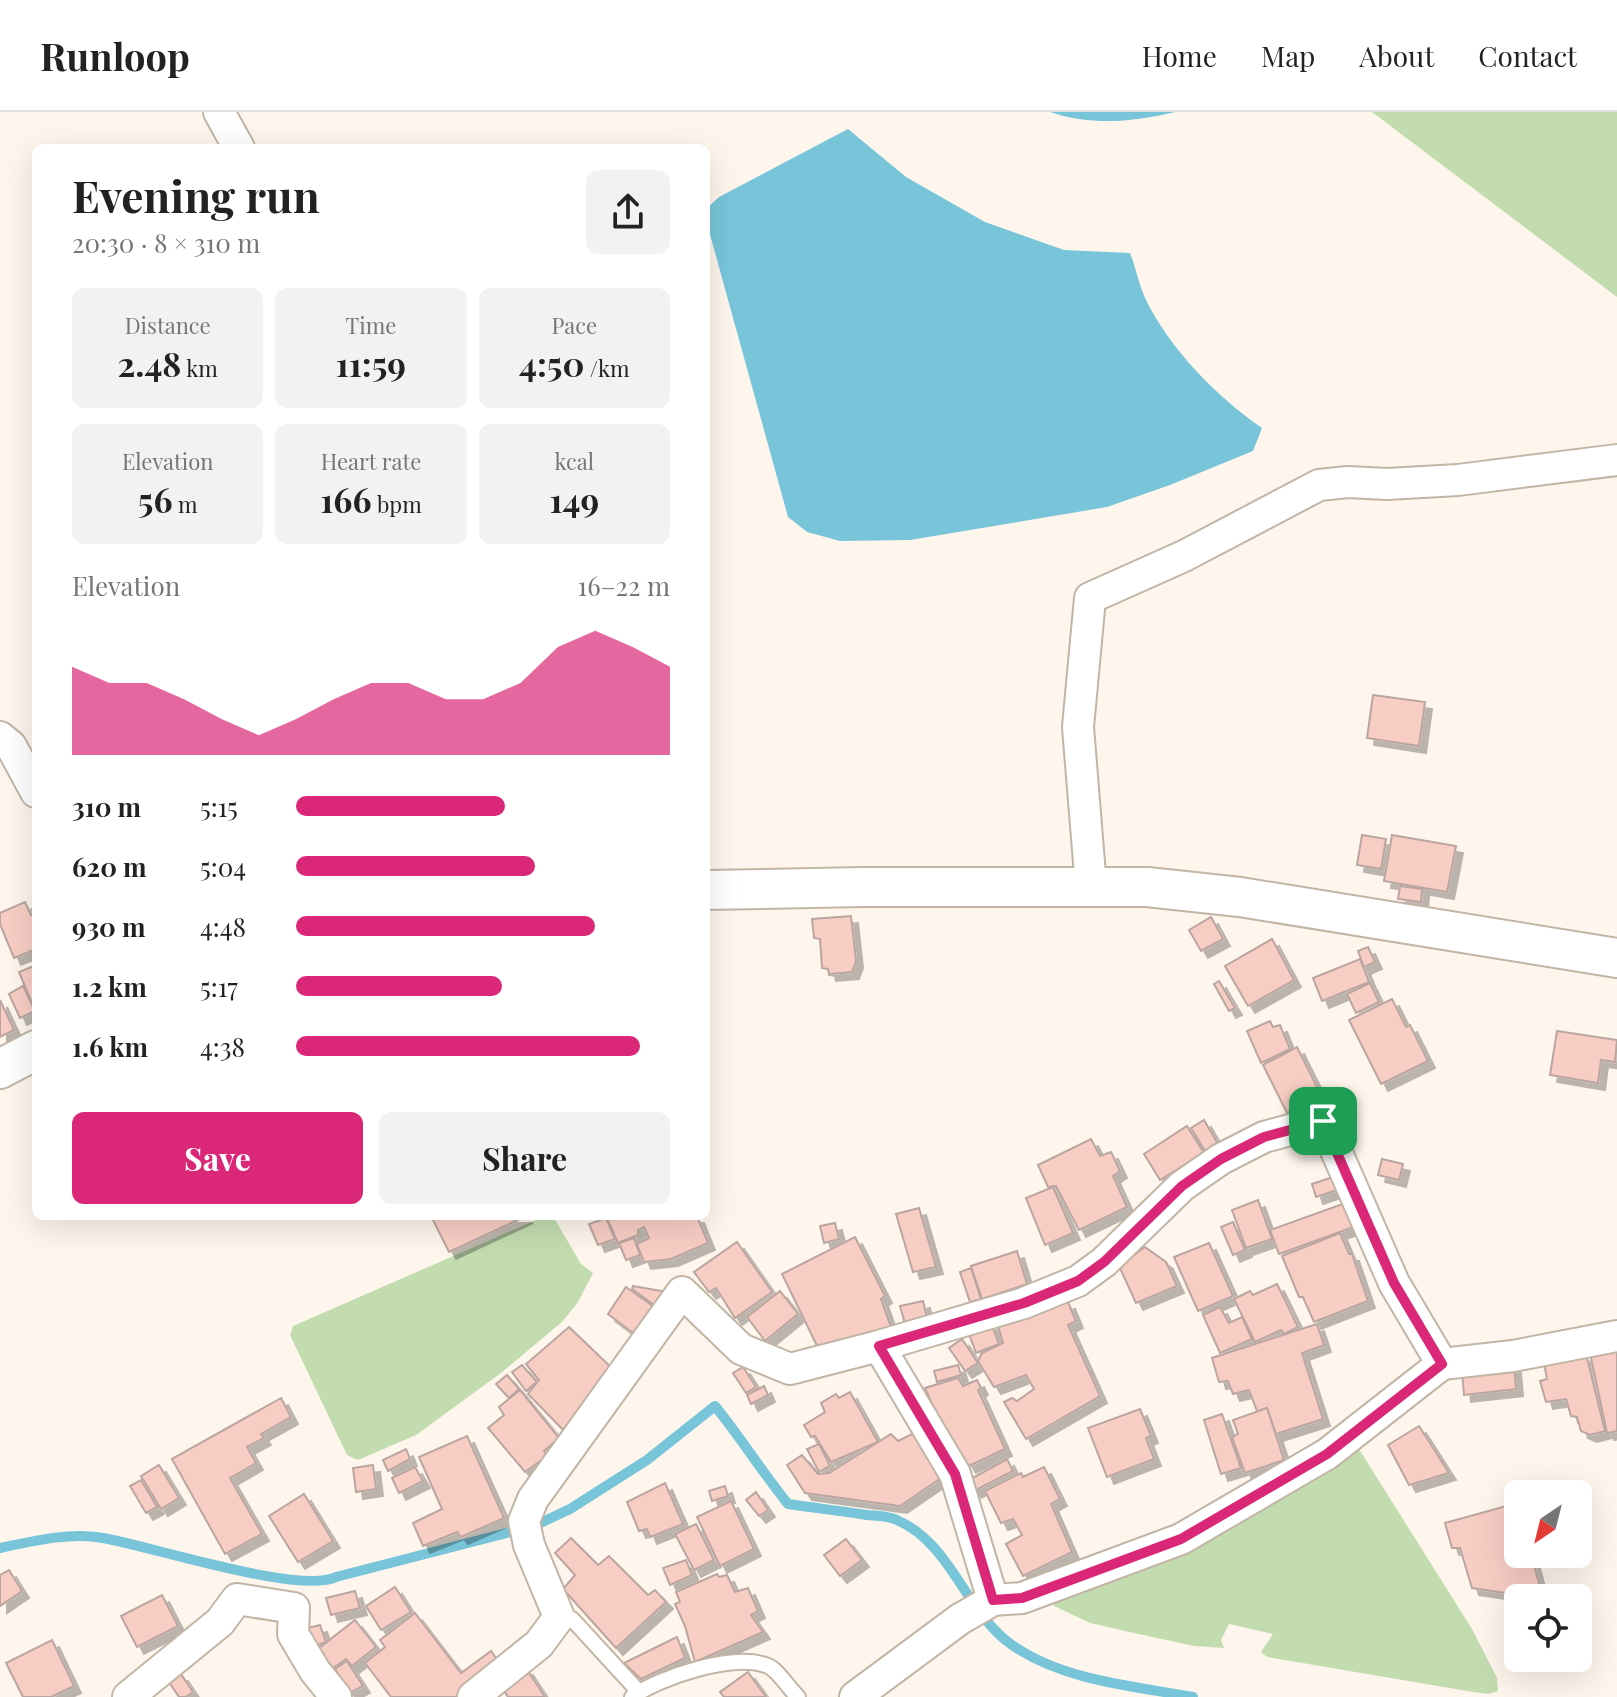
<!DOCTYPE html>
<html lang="en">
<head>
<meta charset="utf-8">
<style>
	body { margin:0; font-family:"Playfair Display",serif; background:#f2f2f2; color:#222; height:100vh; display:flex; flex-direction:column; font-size:30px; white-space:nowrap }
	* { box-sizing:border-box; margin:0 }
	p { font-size:26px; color:#767676 }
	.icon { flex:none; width:44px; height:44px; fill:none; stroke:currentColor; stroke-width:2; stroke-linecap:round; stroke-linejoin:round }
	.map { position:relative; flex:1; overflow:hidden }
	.sheet { position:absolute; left:32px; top:32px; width:678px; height:1076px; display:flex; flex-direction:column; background:#fff; border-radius:12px; box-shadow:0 8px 32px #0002 }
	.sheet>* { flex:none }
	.needle { width:52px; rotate:215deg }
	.tools { position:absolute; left:1504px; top:1368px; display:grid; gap:16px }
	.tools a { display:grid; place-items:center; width:88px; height:88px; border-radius:12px; background:#fff; box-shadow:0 8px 32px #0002; font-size:40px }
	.pin { position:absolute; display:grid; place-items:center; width:68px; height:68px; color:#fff; margin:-34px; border-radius:16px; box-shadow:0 4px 12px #0006 }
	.round { display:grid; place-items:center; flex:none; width:84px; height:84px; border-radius:12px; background:#f2f2f2 }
	.overview { display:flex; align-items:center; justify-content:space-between; height:136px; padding:0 40px }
	h1 { font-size:44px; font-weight:700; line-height:60px }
	.stats { display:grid; grid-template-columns:repeat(3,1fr); gap:12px; height:136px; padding:8px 40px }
	.stats div { display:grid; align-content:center; border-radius:12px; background:#f2f2f2; text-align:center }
	.stats b { font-size:34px; font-weight:700 }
	.stats small { font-size:22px; font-weight:400 }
	.stats p { font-size:22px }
	.chart { height:224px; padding:16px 40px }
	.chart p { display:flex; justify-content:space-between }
	.chart svg { width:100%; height:144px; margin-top:8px; fill:#db2777; opacity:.7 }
	.cta { display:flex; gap:16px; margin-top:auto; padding:16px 40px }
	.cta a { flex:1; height:92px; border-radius:12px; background:#db2777; color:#fff; font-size:32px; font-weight:700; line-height:92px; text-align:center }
	.cta a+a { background:#f2f2f2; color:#222 }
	ul { padding:0 40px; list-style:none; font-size:26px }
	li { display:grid; grid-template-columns:128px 96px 1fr; align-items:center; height:60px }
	li i { height:20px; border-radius:10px; background:#db2777 }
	header { display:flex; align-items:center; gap:48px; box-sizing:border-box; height:112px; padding:0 40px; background:#fff; border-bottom:2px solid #e0e0e0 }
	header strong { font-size:38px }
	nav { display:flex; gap:44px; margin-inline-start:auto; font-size:28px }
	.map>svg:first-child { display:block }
	.green { fill:#c2dcaf }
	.water { fill:#78c5da }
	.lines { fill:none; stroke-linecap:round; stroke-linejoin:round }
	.stream { stroke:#78c5da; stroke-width:10 }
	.building { fill:#f8cec4; stroke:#bba5a0; stroke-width:2; filter:url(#shadow) }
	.service-casing { stroke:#c2b5a5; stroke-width:18 }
	.minor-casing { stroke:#c2b5a5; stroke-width:34 }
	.tertiary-casing { stroke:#c2b5a5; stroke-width:42 }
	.service { stroke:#fff; stroke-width:14 }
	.minor { stroke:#fff; stroke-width:30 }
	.tertiary { stroke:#fff; stroke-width:38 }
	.route-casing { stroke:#fff; stroke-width:16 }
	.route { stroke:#db2777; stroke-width:10 }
</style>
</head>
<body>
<header>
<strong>Runloop</strong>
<nav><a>Home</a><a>Map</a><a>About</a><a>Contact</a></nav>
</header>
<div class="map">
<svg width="1617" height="1585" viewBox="0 0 1617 1585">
	<defs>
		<filter id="shadow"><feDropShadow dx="7" dy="7" stdDeviation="0" flood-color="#0004"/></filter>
	</defs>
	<rect width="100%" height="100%" fill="#fef6ec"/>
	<!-- green -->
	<g class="green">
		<polygon points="1372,0 1617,0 1617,185"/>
		<polygon points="545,1104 553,1104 581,1152 593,1161 578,1190 563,1209 501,1261 416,1323 358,1348 347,1343 290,1223 293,1214"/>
		<polygon points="1352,1326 1472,1517 1497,1566 1498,1579 1489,1582 1473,1580 1267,1545 1261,1540 1273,1522 1229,1512 1221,1528 1224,1536 1194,1534 1134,1521 1090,1511 1054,1494 1053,1486"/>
	</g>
	<!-- water -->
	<g class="water">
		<path d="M1050,0H1175C1133,10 1092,14 1050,0Z"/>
		<path d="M848,17L906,65L985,110L1064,138L1130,141C1136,156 1139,173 1146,188C1170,237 1217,285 1262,316L1253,339L1170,373L1107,395L910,428L840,429L807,420L788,405L706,108V97L719,85Z"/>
	</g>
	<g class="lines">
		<!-- stream -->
		<path class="stream" d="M0,1436C33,1429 70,1420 103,1426C150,1434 300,1483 336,1465L534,1414L570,1397L647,1348L715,1294C741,1326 762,1360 788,1392C815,1396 841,1399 867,1403C877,1404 889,1404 897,1408C952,1432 965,1500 1012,1533C1064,1569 1133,1574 1193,1585"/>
	</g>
	<!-- building -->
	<g class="building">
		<polygon points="1373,583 1425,590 1419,634 1367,626"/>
		<polygon points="1362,723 1386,727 1381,757 1357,753"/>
		<polygon points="1392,723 1456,734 1447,780 1384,769"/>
		<polygon points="1400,774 1422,777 1421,790 1398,787"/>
		<polygon points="25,790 31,803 36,802 36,837 14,846 0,812 0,801"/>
		<polygon points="851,804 856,849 852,860 829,862 828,857 822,856 820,827 814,826 812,807"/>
		<polygon points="1211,805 1223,827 1201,839 1189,818"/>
		<polygon points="1272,827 1294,868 1248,894 1225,854"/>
		<polygon points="1368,835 1375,850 1364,855 1358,839"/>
		<polygon points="1360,847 1369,870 1322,889 1313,866"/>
		<polygon points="36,853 36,888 31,889 19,860"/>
		<polygon points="1219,869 1235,896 1229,899 1214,872"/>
		<polygon points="1370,871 1379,890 1356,901 1347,882"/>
		<polygon points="23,874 35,899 20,906 9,882"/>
		<polygon points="1392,887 1406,915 1410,913 1428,949 1381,972 1349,908"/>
		<polygon points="0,888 14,918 0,925"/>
		<polygon points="1270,909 1273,915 1280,913 1290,937 1261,951 1247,919"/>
		<polygon points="1557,919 1617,928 1615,950 1601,948 1598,971 1550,963"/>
		<polygon points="1297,935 1321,983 1287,1001 1263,953"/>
		<polygon points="1204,1008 1218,1032 1205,1039 1191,1016"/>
		<polygon points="1187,1014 1204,1041 1160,1068 1144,1042"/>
		<polygon points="1091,1027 1100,1044 1111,1040 1120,1059 1113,1064 1127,1095 1079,1118 1056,1074 1048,1075 1038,1053"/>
		<polygon points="1382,1047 1403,1052 1399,1068 1378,1063"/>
		<polygon points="1333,1065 1337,1078 1316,1085 1312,1072"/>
		<polygon points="1053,1075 1073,1121 1045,1133 1026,1086"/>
		<polygon points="1258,1088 1272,1127 1246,1136 1232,1098"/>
		<polygon points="1351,1089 1359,1113 1279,1142 1270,1118"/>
		<polygon points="919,1096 936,1155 913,1160 896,1102"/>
		<polygon points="431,1104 526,1104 449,1140"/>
		<polygon points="606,1104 697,1104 708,1131 671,1147 644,1150 637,1132 649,1126 644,1115 638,1118 638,1123 618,1131"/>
		<polygon points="606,1106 615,1127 598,1133 589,1112"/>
		<polygon points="1233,1110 1245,1138 1233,1143 1221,1115"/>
		<polygon points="835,1111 839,1127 824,1131 820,1114"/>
		<polygon points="1340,1121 1349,1142 1352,1142 1368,1189 1314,1210 1303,1185 1299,1185 1282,1144"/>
		<polygon points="855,1125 885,1184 881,1187 892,1218 820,1240 782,1162"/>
		<polygon points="634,1126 640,1143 626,1148 619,1131"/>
		<polygon points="737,1130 772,1180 735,1206 716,1176 709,1180 694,1160"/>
		<polygon points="1209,1131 1233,1184 1198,1199 1174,1145"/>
		<polygon points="1145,1135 1166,1150 1177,1174 1136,1191 1119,1154"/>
		<polygon points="1017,1139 1027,1172 982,1187 971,1154"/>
		<polygon points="971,1156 981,1187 970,1190 960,1160"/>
		<polygon points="1277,1172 1298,1215 1284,1222 1281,1218 1255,1230 1234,1187 1250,1179 1253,1183"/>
		<polygon points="633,1174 667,1180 657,1195 632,1177"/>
		<polygon points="626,1175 657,1197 637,1224 608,1202"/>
		<polygon points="780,1179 798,1202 765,1229 747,1205"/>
		<polygon points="923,1189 928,1210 906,1215 900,1194"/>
		<polygon points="1068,1190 1076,1209 1068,1213 1100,1284 1026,1327 1004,1290 1012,1286 1017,1289 1034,1277 1026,1263 994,1275 978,1249 982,1241 1003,1231 997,1210"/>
		<polygon points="1220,1195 1229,1211 1242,1205 1252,1227 1220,1241 1203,1203"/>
		<polygon points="991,1211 999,1232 976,1241 968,1219"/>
		<polygon points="1317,1212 1324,1233 1302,1241 1323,1307 1276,1322 1267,1296 1257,1299 1249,1278 1233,1282 1228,1269 1219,1270 1212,1246"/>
		<polygon points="569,1215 616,1260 569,1324 528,1282 539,1268 526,1252"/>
		<polygon points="962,1227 978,1251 965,1259 949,1236"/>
		<polygon points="1617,1234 1617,1319 1607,1321 1590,1241"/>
		<polygon points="1586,1242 1605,1319 1590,1323 1581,1319 1577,1305 1571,1304 1566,1287 1546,1290 1540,1269 1547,1267 1544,1251"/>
		<polygon points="522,1253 537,1270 526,1279 512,1260"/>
		<polygon points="958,1253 961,1263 937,1270 934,1259"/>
		<polygon points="1514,1254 1516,1277 1464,1283 1462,1260"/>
		<polygon points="743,1255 756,1275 746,1281 733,1261"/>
		<polygon points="507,1263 519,1277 509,1286 496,1272"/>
		<polygon points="958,1266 963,1274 977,1268 981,1276 978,1278 1005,1337 969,1354 964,1346 957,1348 925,1276"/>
		<polygon points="764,1274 768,1283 751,1292 747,1283"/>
		<polygon points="520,1278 559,1326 544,1339 547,1344 525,1360 488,1316 504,1303 499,1295"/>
		<polygon points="850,1280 878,1330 831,1350 815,1324 811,1325 804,1313 825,1300 821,1291 836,1282 839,1286"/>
		<polygon points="281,1286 291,1305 261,1322 264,1326 247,1335 256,1351 230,1366 262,1422 225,1442 172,1347"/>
		<polygon points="1267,1296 1284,1348 1245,1361 1232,1325 1238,1322 1233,1308"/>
		<polygon points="1140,1297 1151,1324 1146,1326 1154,1347 1107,1365 1088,1316"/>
		<polygon points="1222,1302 1241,1356 1221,1362 1204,1308"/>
		<polygon points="1419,1314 1449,1361 1409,1373 1388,1333"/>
		<polygon points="916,1320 941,1366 900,1394 805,1381 787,1353 802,1343 818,1362 829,1361 891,1322 898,1329"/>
		<polygon points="467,1324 504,1406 461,1425 457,1420 423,1434 413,1411 442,1397 419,1345"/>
		<polygon points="819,1332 830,1354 819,1360 807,1337"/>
		<polygon points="406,1337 410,1347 388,1359 383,1348"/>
		<polygon points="1007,1347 1013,1359 974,1379 969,1368"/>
		<polygon points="159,1353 179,1386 161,1397 141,1364"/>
		<polygon points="373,1353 376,1377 356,1380 353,1356"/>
		<polygon points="415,1355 423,1369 399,1381 392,1366"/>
		<polygon points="1044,1355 1060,1387 1051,1392 1072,1440 1023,1464 1006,1432 1022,1423 1013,1407 1001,1411 985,1379 1021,1361 1023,1365"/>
		<polygon points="141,1368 157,1395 146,1401 130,1374"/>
		<polygon points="665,1371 683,1412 650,1425 647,1417 639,1419 627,1390"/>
		<polygon points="725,1374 728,1384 712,1389 709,1379"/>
		<polygon points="756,1380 768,1398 759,1404 746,1388"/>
		<polygon points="304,1382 333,1429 298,1450 269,1404"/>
		<polygon points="731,1389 754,1437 720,1454 697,1405"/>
		<polygon points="1510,1393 1518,1397 1518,1435 1512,1438 1514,1443 1531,1442 1540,1475 1526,1484 1472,1476 1460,1436 1452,1436 1445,1411"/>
		<polygon points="696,1412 714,1448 694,1458 675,1422"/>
		<polygon points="571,1426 598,1453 609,1444 648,1483 655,1478 666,1490 616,1536 563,1477 575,1463 555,1441"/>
		<polygon points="846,1427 862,1448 840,1464 824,1443"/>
		<polygon points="686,1448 692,1463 670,1473 663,1456"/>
		<polygon points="9,1458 22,1479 0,1494 0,1463"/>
		<polygon points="717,1462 719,1465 727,1463 735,1480 748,1476 758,1499 751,1503 763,1520 695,1550 685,1514 675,1492 680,1490 676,1480"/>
		<polygon points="395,1475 411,1500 381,1518 366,1494"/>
		<polygon points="355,1479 360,1496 331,1503 326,1486"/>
		<polygon points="162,1483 178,1514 137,1535 121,1504"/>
		<polygon points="415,1501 461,1561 491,1539 501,1553 458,1585 391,1585 365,1551 385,1535 380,1528"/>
		<polygon points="355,1508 376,1535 352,1554 346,1547 333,1556 318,1537"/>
		<polygon points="320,1513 326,1530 314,1534 308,1516"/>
		<polygon points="677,1525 685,1546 641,1567 624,1551"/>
		<polygon points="52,1528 74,1574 51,1585 23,1585 6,1551"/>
		<polygon points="347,1549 363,1574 350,1581 335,1557"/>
		<polygon points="526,1556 545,1585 508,1585 501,1574"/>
		<polygon points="748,1560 766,1585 724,1585 720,1580"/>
		<polygon points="181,1562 193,1580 186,1585 179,1585 169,1570"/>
	</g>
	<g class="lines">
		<defs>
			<g id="service">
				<polyline points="559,1505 572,1507 639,1580"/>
				<path d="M632,1585C660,1565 735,1540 768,1554C778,1558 789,1577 798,1585"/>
			</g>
			<g id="minor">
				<polyline points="219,0 239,36"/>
				<polyline points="0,625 11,634 36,680"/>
				<polyline points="1091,775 1078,615 1090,486 1184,444 1319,373 1348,370 1387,372 1458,368 1617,348"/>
				<polyline points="879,1234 955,1362 993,1488"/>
				<polyline points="1442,1252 1513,1244 1617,1224"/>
				<polyline points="128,1585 220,1510 237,1487 294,1496 293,1522 315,1559 336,1585"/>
				<polyline points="473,1585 539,1532 559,1505 529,1433 524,1409 533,1387 682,1180 741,1237 790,1257 879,1234 1024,1191 1078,1169 1104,1150 1182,1074 1221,1047 1264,1025 1323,1009 1394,1171 1442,1252 1327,1342 1181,1427 1022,1486 993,1488 960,1507 855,1585"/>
			</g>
			<g id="tertiary">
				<polyline points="706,778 864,775 1147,775 1240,785 1617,846"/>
				<polyline points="0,957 36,938"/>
			</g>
		</defs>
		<!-- service casing -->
		<use href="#service" class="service-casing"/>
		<!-- minor casing -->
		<use href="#minor" class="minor-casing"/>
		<!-- tertiary casing -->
		<use href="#tertiary" class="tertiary-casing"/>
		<!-- service -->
		<use href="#service" class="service"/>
		<!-- minor -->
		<use href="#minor" class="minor"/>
		<!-- tertiary -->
		<use href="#tertiary" class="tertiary"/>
	</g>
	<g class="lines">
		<defs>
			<polygon id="route" points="1323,1009 1394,1171 1442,1252 1327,1342 1181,1427 1022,1486 993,1488 955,1362 879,1234 1024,1191 1078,1169 1104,1150 1182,1074 1221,1047 1264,1025"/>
		</defs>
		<!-- route casing -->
		<use href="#route" class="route-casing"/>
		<!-- route -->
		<use href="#route" class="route"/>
	</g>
</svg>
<div class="tools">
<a><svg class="needle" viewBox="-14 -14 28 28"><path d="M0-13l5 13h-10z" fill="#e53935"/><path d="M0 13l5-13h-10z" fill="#767676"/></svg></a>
<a><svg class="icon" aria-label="locate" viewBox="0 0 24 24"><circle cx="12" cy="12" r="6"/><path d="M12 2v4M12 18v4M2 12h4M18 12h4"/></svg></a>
</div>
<div class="pin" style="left:1323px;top:1009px;background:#1e9e55"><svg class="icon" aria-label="arrive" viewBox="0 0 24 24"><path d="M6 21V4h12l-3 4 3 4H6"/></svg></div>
<section class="sheet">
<div class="overview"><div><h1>Evening run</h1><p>20:30 · 8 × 310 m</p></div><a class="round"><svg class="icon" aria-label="share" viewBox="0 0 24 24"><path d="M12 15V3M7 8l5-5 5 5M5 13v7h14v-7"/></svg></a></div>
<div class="stats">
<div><p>Distance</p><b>2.48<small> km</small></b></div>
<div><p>Time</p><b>11:59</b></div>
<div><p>Pace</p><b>4:50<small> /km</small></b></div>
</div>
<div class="stats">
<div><p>Elevation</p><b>56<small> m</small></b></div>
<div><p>Heart rate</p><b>166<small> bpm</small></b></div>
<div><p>kcal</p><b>149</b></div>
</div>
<div class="chart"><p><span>Elevation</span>16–22 m</p>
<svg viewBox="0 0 160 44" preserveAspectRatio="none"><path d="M0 44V17L10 22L20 22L30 27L40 33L50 38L60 33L70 27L80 22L90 22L100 27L110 27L120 22L130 11L140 6L150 11L160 17V44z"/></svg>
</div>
<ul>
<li><b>310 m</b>5:15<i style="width:56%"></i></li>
<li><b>620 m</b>5:04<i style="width:64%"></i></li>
<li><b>930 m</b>4:48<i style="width:80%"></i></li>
<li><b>1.2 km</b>5:17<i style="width:55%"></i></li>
<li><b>1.6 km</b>4:38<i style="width:92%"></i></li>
</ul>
<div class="cta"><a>Save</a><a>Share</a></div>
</section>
</div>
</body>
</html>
